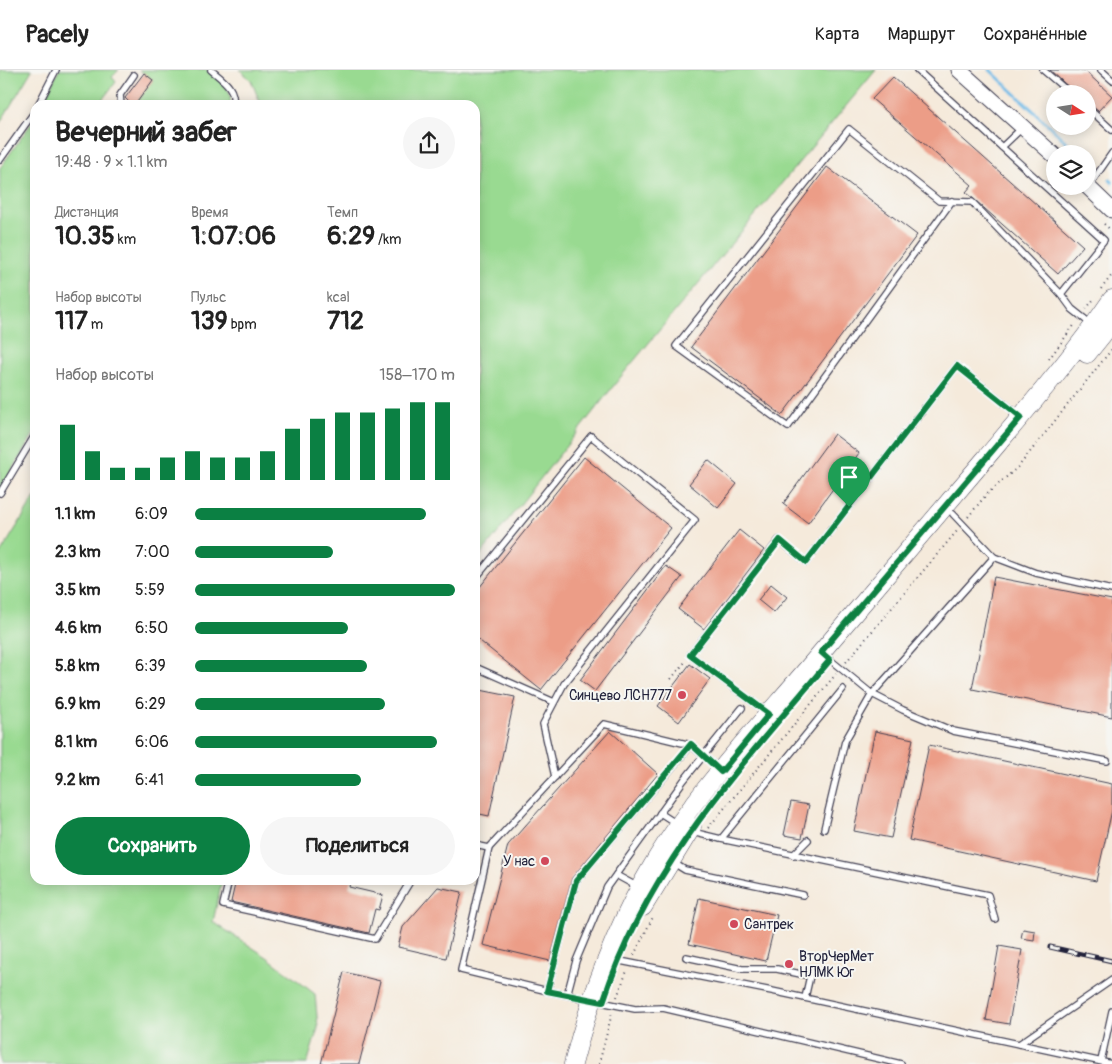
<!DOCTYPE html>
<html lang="ru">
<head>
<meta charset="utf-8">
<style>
	body { margin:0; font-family:Pangolin,sans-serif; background:#f6f6f6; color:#222; height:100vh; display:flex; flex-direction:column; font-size:19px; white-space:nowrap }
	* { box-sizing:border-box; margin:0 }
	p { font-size:16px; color:#767676 }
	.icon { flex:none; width:28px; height:28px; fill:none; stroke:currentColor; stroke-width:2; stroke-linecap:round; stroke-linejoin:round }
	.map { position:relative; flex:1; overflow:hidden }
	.details { position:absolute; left:30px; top:30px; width:450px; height:785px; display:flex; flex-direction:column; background:#fff; border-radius:15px; box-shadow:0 2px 12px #0003 }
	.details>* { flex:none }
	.needle { width:32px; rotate:102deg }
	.fabs { position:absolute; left:1046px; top:15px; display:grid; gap:10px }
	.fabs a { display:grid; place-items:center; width:50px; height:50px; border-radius:50%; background:#fff; box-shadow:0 2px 12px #0003; font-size:25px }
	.pin { position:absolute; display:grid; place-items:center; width:42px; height:42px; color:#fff; margin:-51px -21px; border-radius:50% 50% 50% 0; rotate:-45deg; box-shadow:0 0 5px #0007 }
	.pin .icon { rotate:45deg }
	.round { display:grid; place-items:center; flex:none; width:52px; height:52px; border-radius:26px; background:#f6f6f6 }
	.headline { display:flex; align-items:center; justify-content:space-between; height:85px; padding:0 25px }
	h1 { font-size:28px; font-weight:800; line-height:38px }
	.figures { display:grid; grid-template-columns:repeat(3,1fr); gap:8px; height:85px; padding:5px 25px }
	.figures div { display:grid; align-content:center }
	.figures b { font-size:25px; font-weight:800 }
	.figures small { font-size:14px; font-weight:400 }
	.figures p { font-size:14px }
	.chart { height:140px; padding:10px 25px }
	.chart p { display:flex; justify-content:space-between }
	.chart svg { width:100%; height:90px; margin-top:5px; stroke:#0b8043; stroke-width:6 }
	.primary-button { display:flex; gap:10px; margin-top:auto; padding:10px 25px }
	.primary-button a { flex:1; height:58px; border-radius:30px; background:#0b8043; color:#fff; font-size:20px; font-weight:800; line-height:58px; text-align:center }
	.primary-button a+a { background:#f6f6f6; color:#222 }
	ul { padding:0 25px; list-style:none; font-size:16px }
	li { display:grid; grid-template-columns:80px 60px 1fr; align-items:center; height:38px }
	li i { height:12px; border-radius:6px; background:#0b8043 }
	header { display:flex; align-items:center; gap:30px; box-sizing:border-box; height:70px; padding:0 25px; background:#fff; border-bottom:1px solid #e0e0e0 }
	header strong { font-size:24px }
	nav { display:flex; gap:28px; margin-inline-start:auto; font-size:18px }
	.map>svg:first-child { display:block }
	.green { fill:#99da91; stroke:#5e7e66 }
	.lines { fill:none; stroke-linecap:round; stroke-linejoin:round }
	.stream { stroke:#6fbbe8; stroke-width:3 }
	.building { fill:#ec9d87 }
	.lane-casing { stroke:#424053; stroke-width:8 }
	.secondary-casing { stroke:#424053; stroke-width:17 }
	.primary-casing { stroke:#424053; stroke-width:19 }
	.path { stroke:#424053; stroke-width:2; stroke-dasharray:1 4; stroke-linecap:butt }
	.lane { stroke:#fff; stroke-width:5.5 }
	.secondary { stroke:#fff; stroke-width:15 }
	.primary { stroke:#fff; stroke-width:18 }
	.rail-casing { stroke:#22223b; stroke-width:5 }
	.rail { stroke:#f6f6f2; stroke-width:3; stroke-dasharray:9; stroke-linecap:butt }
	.route-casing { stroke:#fff; stroke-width:10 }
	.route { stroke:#0b8043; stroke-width:6 }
	.poi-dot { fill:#d1495b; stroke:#f6f6f2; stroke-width:2 }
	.labels { text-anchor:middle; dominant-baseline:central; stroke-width:4; stroke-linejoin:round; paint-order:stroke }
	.poi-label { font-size:14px; fill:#22223b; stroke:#f6f6f2; text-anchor:end }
</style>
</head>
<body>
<header>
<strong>Pacely</strong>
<nav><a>Карта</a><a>Маршрут</a><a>Сохранённые</a></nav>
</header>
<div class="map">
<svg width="1112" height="994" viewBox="0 0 1112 994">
	<rect width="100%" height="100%" fill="#f6f6f2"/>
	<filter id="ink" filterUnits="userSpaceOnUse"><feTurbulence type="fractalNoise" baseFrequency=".02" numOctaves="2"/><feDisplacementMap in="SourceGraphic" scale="10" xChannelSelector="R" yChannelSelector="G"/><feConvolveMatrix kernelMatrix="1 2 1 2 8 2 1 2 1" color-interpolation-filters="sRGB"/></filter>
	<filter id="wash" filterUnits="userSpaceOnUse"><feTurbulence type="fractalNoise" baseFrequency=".0096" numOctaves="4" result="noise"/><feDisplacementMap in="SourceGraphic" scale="20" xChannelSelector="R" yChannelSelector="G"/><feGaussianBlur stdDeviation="1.12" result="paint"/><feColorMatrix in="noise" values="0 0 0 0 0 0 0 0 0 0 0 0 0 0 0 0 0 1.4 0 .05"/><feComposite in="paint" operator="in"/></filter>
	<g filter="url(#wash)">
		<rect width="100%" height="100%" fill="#f5eadb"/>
		<!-- green -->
		<g class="green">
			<polygon points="0,0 32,0 0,53"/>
			<polygon points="59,0 119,0 112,7 116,12 98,35 42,35"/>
			<path d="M139,0H208C220,10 233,18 230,35H135L153,10Z"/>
			<polygon points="240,0 876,0 623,304 475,492 475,35 261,35 251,10"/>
			<polygon points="35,48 35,362 0,420 0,98"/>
			<polygon points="35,427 35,810 222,810 213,852 267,887 315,924 318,958 307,994 0,994 0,484"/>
		</g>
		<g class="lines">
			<!-- stream -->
			<g class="stream">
				<polyline points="990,0 1079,84"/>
				<polyline points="1088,92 1093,96"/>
				<polyline points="1110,110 1112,112"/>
			</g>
		</g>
		<g id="blocks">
			<!-- building -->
			<g class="building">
				<polygon points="1050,0 1084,0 1112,26 1098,41 1088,33 1088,24 1076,24"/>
				<polygon points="144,3 153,10 135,35 132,35 125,28"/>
				<polygon points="893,7 1083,176 1058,204 966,122 972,115 872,29"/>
				<polygon points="827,97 917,165 782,345 691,277"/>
				<polygon points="834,364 859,383 808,453 783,434"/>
				<polygon points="584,387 671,458 541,620 475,567 475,523"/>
				<polygon points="708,390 737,414 718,438 689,414"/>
				<polygon points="739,460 764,480 704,559 678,539"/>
				<polygon points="666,496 682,507 595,621 580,610"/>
				<polygon points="994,507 1112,530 1112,647 972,619"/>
				<polygon points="771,514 787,527 774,543 758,530"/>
				<polygon points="690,594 710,609 679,652 658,636"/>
				<polygon points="475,619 515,627 489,746 475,743"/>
				<polygon points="610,661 658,704 572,808 550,891 483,875 508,775"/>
				<polygon points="875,661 913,669 891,768 854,761"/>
				<polygon points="929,675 1112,714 1112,740 1096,811 909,770"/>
				<polygon points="791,732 809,735 802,768 784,765"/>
				<polygon points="236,810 351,810 349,817 383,825 379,840 375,839 369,863 231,832"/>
				<polygon points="438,817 462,822 446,888 398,877 403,857"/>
				<polygon points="699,828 777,845 766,891 689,874"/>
				<polygon points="1023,859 1035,861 1034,870 1021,868"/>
				<polygon points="999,876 1022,880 1009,954 986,950"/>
				<polygon points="344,902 380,911 359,994 321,994"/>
			</g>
		</g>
	</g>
	<g filter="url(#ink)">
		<use href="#blocks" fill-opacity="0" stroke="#424053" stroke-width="1"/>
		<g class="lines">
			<defs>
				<g id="lane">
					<path d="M211,0C223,10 236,18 233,35"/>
					<polyline points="917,0 1104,170 1061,224 1072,239 1091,254"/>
					<polyline points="1043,0 1071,24"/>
					<polyline points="1101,0 1112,10"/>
					<polyline points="38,35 56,0"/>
					<polyline points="121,35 120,25 134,5"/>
					<polyline points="1088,38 1112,60"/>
					<polyline points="1002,77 1022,58"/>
					<polyline points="0,90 35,41"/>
					<polyline points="1089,116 1112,83"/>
					<polyline points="952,131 788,357 676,276 849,59 939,131 972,132 1061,224"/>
					<polyline points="0,423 35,365"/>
					<polyline points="953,444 994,487 1036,503 1112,520"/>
					<polyline points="475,509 591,366 695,450 564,614 543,654 555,707"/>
					<polyline points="823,584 872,624 903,640 953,661 1107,691"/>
					<polyline points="475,597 554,632"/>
					<polyline points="778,651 690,585 779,470 806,492 957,296 1020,346"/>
					<polyline points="691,675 730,709"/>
					<polyline points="660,743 677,754"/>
					<polyline points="824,759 845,671 872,624 994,487"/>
					<polyline points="692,762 721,769 843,619"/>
					<polyline points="721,769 988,825 995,849"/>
					<polyline points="475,775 489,778"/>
					<polyline points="793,785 808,770"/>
					<polyline points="672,792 685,800 803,825"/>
					<polyline points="616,805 638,817"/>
					<polyline points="229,810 223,835 375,869 411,810"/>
					<polyline points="686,887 742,899 777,899 810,906 805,928"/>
					<polyline points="610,889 772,921 1112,994"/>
					<polyline points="547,921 576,811 691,675 604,654 489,778 461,900 552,922 635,939 663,938 901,994"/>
					<polyline points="567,925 576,891 607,817 684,710 742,638"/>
					<polyline points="1019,974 1112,910"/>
					<polyline points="1101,991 1112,941"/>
				</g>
				<g id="secondary">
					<polyline points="959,0 1055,86"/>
					<polyline points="1087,116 1112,140"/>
				</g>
				<g id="primary">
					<polyline points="1087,284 1112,253"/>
					<polyline points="643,837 692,757"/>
					<path d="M573,994C591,924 615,858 652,796C694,725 753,662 807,599C867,529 926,459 985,389C1029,337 1074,285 1112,229"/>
				</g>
			</defs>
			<!-- lane casing -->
			<use href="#lane" class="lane-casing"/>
			<!-- secondary casing -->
			<use href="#secondary" class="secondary-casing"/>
			<!-- primary casing -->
			<use href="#primary" class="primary-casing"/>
			<!-- path -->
			<g class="path">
				<polyline points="1104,154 1112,161"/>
				<polyline points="1101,219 1112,205"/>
				<polyline points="1086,239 1094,229"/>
				<polyline points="1049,289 1076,253"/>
				<polyline points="968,447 986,425 1019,396 1112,279"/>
				<polyline points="846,592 957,461"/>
				<polyline points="671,609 685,592"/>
				<polyline points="708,758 836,604"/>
				<polyline points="634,885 653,847"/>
				<polyline points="617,927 627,901"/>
				<polyline points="599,994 612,943"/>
			</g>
			<!-- lane -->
			<use href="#lane" class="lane"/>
			<!-- secondary -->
			<use href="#secondary" class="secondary"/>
			<!-- primary -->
			<use href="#primary" class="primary"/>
			<defs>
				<polyline id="rail" points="1050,877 1112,891"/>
			</defs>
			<!-- rail casing -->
			<use href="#rail" class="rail-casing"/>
			<!-- rail -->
			<use href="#rail" class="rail"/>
		</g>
	</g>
	<g class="lines" filter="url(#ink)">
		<defs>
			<path id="route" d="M957,296L1021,347L821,582L830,590C739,698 648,795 603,932L547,921L576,811L691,674L721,702L769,644L690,585L780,470L806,492Z"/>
		</defs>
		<!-- route casing -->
		<use href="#route" class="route-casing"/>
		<!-- route -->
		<use href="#route" class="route"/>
	</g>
	<!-- markers -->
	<g class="poi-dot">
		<circle cx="682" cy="625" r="5"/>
		<circle cx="545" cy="791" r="5"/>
		<circle cx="734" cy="854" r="5"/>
		<circle cx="789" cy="894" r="5"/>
	</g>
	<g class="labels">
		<!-- poi labels -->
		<g class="poi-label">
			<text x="672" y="625">Синцево ЛСН777</text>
			<text x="535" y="791">У нас</text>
			<text x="744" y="854" text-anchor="start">Сантрек</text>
			<text x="799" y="886" text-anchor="start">ВторЧерМет<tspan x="799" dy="16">НЛМК Юг</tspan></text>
		</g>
	</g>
</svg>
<div class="fabs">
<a><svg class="needle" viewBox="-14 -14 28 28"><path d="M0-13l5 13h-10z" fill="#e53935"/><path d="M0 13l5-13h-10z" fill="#767676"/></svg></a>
<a><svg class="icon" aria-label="layers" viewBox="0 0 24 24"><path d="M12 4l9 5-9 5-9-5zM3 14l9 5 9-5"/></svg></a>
</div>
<div class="pin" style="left:849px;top:437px;background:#1e9e55"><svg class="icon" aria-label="arrive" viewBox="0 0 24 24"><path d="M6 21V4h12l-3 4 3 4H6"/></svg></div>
<section class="details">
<div class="headline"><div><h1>Вечерний забег</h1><p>19:48 · 9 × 1.1 km</p></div><a class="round"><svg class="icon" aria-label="share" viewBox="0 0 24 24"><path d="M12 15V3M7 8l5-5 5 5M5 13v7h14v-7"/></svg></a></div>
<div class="figures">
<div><p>Дистанция</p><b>10.35<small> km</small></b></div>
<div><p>Время</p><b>1:07:06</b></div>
<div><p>Темп</p><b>6:29<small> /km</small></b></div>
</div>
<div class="figures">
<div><p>Набор высоты</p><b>117<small> m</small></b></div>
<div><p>Пульс</p><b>139<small> bpm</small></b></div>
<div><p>kcal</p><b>712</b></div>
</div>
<div class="chart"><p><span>Набор высоты</span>158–170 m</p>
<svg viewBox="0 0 160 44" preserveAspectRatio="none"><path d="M5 44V17M15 44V30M25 44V38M35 44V38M45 44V33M55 44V30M65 44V33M75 44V33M85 44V30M95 44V19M105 44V14M115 44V11M125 44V11M135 44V9M145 44V6M155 44V6"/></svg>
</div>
<ul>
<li><b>1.1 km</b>6:09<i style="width:89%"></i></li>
<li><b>2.3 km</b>7:00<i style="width:53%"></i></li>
<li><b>3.5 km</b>5:59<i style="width:100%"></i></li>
<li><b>4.6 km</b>6:50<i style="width:59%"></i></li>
<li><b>5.8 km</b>6:39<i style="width:66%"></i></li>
<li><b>6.9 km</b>6:29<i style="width:73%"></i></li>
<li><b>8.1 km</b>6:06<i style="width:93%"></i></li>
<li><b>9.2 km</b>6:41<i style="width:64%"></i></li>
</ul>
<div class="primary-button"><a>Сохранить</a><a>Поделиться</a></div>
</section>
</div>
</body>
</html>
